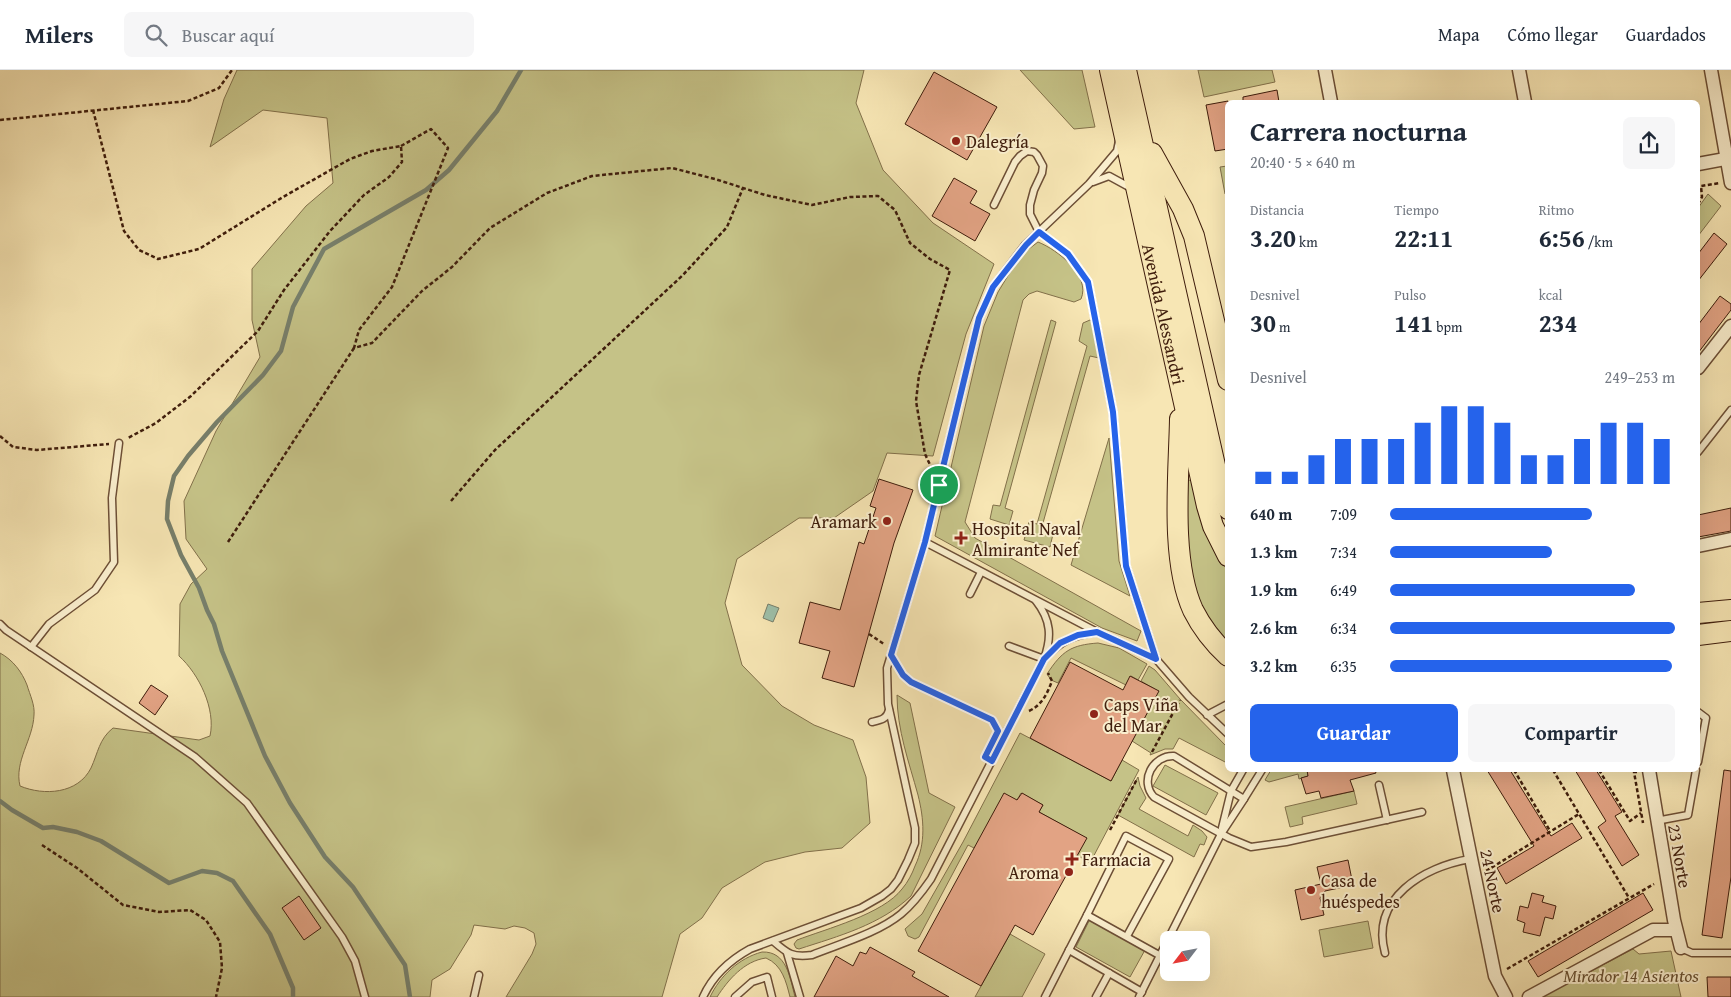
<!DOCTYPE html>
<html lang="es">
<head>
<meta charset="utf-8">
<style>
	body { margin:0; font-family:"Gentium Book Plus",serif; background:#f6f6f7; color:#1f2937; height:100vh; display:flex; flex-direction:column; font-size:19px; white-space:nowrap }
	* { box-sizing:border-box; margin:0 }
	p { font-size:16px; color:#747a83 }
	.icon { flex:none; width:28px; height:28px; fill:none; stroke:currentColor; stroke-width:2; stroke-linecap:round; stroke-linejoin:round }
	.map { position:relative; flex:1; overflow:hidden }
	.sheet { position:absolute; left:1225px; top:30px; width:475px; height:672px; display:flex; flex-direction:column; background:#fff; border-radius:8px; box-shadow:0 5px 20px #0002 }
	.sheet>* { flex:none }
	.needle { width:32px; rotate:238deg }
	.tools { position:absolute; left:1160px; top:861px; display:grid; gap:10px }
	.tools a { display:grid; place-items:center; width:50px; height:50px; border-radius:8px; background:#fff; box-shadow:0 5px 20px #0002; font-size:25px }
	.pin { position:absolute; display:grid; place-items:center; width:42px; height:42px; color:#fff; margin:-21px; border:2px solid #fff; border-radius:50%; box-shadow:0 1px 5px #0007 }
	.round { display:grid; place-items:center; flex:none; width:52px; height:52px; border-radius:8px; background:#f6f6f7 }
	.overview { display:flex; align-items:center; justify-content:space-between; height:85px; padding:0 25px }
	h1 { font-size:28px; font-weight:700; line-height:38px }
	.metrics { display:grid; grid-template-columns:repeat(3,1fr); gap:8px; height:85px; padding:5px 25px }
	.metrics div { display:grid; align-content:center }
	.metrics b { font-size:25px; font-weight:700 }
	.metrics small { font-size:14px; font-weight:400 }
	.metrics p { font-size:14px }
	.chart { height:140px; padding:10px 25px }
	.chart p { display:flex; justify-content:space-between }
	.chart svg { width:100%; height:90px; margin-top:5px; stroke:#2563eb; stroke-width:6 }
	.cta { display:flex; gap:10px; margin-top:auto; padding:10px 25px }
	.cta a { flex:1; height:58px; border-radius:8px; background:#2563eb; color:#fff; font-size:20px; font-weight:700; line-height:58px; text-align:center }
	.cta a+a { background:#f6f6f7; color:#1f2937 }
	ul { padding:0 25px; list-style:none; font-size:16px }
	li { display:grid; grid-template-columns:80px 60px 1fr; align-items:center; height:38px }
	li i { height:12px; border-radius:6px; background:#2563eb }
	header { display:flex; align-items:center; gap:30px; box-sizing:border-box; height:70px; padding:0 25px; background:#fff; border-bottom:1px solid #e0e1e3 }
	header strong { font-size:24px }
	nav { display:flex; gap:28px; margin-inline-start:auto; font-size:18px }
	.search { width:350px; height:45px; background:#f6f6f7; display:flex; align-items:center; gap:12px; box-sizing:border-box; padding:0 18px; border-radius:8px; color:#747a83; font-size:19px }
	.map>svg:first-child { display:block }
	.green { fill:#c5c287; stroke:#82704a }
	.water { fill:#9dc0aa; stroke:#777f6b }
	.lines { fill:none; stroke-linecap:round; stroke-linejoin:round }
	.stream { stroke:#777f6b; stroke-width:4.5 }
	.building { fill:#e2a384; stroke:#3f1d0c }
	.lane-casing { stroke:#6d4f36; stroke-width:9 }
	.street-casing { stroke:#6d4f36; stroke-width:15 }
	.primary-casing { stroke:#3f1d0c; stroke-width:22 }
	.path { stroke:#3f1d0c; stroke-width:2.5; stroke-dasharray:4 2.5; stroke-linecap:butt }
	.lane { stroke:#faefce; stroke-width:6 }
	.street { stroke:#faefce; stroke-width:12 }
	.primary { stroke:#f7e6b4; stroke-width:20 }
	.route-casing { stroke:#fff; stroke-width:10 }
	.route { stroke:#2563eb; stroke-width:6 }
	.poi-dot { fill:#8f2418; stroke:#faefce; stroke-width:2 }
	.labels { text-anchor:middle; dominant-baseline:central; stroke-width:4; stroke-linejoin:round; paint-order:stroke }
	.poi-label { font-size:18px; fill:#3f1d0c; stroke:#faefce; text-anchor:start }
	.street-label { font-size:18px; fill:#3f1d0c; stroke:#faefce }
	.park-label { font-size:18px; font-style:italic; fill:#674f31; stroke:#faefce }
</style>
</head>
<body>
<header>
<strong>Milers</strong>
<div class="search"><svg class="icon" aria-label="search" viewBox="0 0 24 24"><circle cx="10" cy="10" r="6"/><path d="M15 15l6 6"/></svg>Buscar aquí</div>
<nav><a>Mapa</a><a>Cómo llegar</a><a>Guardados</a></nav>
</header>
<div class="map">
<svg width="1731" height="927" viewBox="0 0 1731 927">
	<rect width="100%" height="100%" fill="#f7e6b4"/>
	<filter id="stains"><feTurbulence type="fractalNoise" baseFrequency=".004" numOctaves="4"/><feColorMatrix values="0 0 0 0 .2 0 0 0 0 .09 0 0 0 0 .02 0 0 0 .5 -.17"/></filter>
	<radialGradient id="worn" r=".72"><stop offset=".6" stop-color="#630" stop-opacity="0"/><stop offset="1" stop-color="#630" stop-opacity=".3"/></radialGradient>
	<!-- green -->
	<g class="green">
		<path d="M237,0H864L856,33L883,100L933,153L994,194L966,264L933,386L887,383L873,421L834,448H799L737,489L725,533L742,595L782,636L814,655L853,670L866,707L870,753L842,778L805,782L765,792L722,818L702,848L680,864L662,927H506L532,884L536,874L534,863L525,858L514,856L505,859L474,855L471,865L450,899L432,910L430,927H0V583C13,590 22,602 27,615C30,625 35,635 34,645C33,670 14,691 20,716C44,726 78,724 91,698C98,683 99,669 113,658L199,670L210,666C216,639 199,604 179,586L180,534L191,514L207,499L186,469L184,431L216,361L260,287L252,250V199L306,136L333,113L327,48L263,40L210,77L224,29Z"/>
		<polygon points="1020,0 1082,0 1095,57 1074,59"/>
		<polygon points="1198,0 1272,0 1275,12 1204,27"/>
		<polygon points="1227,96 1227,123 1225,124 1220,97"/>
		<polygon points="1708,124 1721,136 1698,166 1698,138"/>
		<path d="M1038,172C1058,180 1091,206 1081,229L1074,232L1037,221L1029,224L1023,230L965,452L975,468L1141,561L1137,571L1102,558L935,466L984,256L998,222L1009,204L1026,181Z"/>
		<polygon points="1051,250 1056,252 1005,438 1013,441 1009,455 990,449 993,435 1000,436"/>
		<polygon points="1090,250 1093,253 1099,288 1090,286 1041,460 1053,464 1050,477 1024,470 1029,452 1037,454 1087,276 1079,271 1083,253"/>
		<polygon points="1109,368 1119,491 1130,526 1071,495"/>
		<polygon points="1191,410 1214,476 1227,500 1227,573 1214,561 1195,523 1190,507 1184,411"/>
		<path d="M1098,573L1119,578L1147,594L1138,610L1131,606L1126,615L1071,588L1058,613L1051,610L1047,604C1062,581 1071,575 1098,573Z"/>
		<polygon points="1149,596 1155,600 1180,629 1227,677 1227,693 1179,668 1173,679 1165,679 1150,685 1151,683 1132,671 1158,621 1141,611"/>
		<path d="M897,625L910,633L929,723L955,737L911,826C880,855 839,866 799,879L796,878L794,874L797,870C826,859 883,844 902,819C908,812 912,804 915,796C926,773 924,749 918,725C909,692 897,660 897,625Z"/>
		<polygon points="1020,663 1111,711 1122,690 1139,700 1090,793 1077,785 1086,768 1039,742 1043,735 1021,723 1017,730 974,778 968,775 919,867 915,869 908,866 905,859 922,844 963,772"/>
		<polygon points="1165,695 1218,723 1206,745 1153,716"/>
		<polygon points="1271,700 1307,700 1308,706 1299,709 1298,704 1269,712 1265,710"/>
		<polygon points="1138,707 1140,716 1146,728 1139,739 1188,766 1193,755 1202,761 1207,767 1204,775 1200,774 1194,787 1118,745"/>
		<polygon points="1354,721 1357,734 1302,747 1303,754 1290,757 1285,737"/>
		<polygon points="1090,849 1145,880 1130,907 1076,877"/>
		<polygon points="1368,851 1373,878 1324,887 1319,860"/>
		<polygon points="1010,864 1045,884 1022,927 975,927"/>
		<polygon points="1633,879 1639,884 1671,881 1681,927 1542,927"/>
		<path d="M762,882C787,881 790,908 795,927H790C786,911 782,895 766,888C744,891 728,910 717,927H710C720,906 739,888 762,882Z"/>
	</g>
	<!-- water -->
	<polygon class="water" points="768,534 779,538 773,552 763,548"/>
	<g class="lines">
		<!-- stream -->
		<g class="stream">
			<polyline points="0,731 12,740 43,758 53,757 77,762 101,771 169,813 202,801 217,803 233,811 270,864 293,918 293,927"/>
			<polyline points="410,927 405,895 353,817 325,787 290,733 265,686 222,581 214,554 207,540 199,518 181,485 167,449 168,431 174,406 188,386 217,352 263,305 281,281 293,237 324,179 426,120 449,100 497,41 521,0"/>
		</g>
	</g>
	<!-- building -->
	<g class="building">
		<polygon points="934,2 997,37 967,90 905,54"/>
		<polygon points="1277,20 1279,32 1243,32 1243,27"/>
		<polygon points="1228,31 1228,79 1215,81 1206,35"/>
		<polygon points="954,108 977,121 970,133 990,144 975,171 932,146"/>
		<polygon points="1714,163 1727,174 1698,211 1698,184"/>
		<polygon points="1720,226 1731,234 1731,240 1698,283 1698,255"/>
		<polygon points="879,409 913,420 894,473 854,617 822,608 830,581 799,573 810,532 840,540 859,472 864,474 876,438 870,436"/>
		<polygon points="1731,438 1731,461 1698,467 1698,445"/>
		<polygon points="1070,592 1123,620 1130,606 1159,621 1111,711 1030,668"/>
		<polygon points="151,615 168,626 155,645 139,633"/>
		<polygon points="1307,700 1375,700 1376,703 1350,710 1354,721 1321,728 1319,721 1306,724 1301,708 1308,706"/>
		<polygon points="1487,700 1510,700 1551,766 1572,753 1582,768 1506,814 1497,798 1534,776"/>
		<polygon points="1575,700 1596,700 1622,742 1615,746 1639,785 1622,796 1598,757 1606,751"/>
		<polygon points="1724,700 1731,701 1731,807 1722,868 1702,865"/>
		<polygon points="1004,723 1017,730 1022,723 1043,735 1039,742 1087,768 1033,865 1015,855 981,916 918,881"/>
		<polygon points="1348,790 1353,815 1325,821 1320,828 1324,845 1301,850 1295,820 1321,814 1317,797"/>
		<polygon points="1532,823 1544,826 1542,832 1556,836 1553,849 1545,847 1540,866 1523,862 1525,853 1517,850 1520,836 1528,838"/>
		<polygon points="1643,823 1653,840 1538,907 1528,891"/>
		<polygon points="299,826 321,858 304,870 282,838"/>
		<polygon points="870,877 915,902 912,906 949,927 814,927 836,886 853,896 860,882 866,884"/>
		<polygon points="1707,907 1731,907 1731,927 1708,927"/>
	</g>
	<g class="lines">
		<defs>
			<g id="lane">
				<polyline points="1093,112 1109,106 1131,118"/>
				<polyline points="994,135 1015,92 1020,86 1027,81 1034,82 1037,85 1043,96 1042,103 1034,120 1030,135 1030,144 1039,162 1068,184 1088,212 1113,342 1126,496 1156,589"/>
				<polyline points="1698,382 1731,340"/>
				<polyline points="925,472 1097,562 1156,589 1189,627 1228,664"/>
				<polyline points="970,524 981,502"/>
				<polyline points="0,554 6,560 195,687 247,733 342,867 355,891 365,927"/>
				<path d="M1009,576L1044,589C1052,567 1051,550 1036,531"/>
				<polyline points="31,577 49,554 95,520 114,492 112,428 119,373"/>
				<polyline points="1698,642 1706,648 1698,692"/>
				<polyline points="1207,645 1228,634"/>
				<path d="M872,652C881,650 887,649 889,640"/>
				<polyline points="1379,715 1387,750"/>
				<path d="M1244,729L1174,686C1153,685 1139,711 1154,727L1229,768L1251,777L1286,772L1422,742"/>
				<polyline points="1656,751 1688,745 1696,700"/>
				<polyline points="1222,758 1231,721 1243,700"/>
				<polyline points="1087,845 1126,766 1169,789 1127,866"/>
				<path d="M773,871C787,883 792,888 812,885C839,874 878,863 901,844C913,834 922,822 931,809L1044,589C1062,570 1071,566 1097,562"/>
				<polyline points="1681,878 1692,883 1731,883"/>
				<polyline points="787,883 800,927"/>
				<path d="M1385,883C1370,828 1424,797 1470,789"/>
				<polyline points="1142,922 1069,880 1087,845 1159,885"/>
				<polyline points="474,927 479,905"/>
				<path d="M703,927C713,905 730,890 750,879L861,838L882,826L891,819L898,810L908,790L915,773V758L888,634L887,598L925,472L979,248L993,217L1025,175L1089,114L1117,81L1119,71"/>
				<polyline points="735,927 752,912 767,907 772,927"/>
				<polyline points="1045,927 1069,880"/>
				<polyline points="1096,927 1109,903"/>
				<polyline points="1139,927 1221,764 1244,729 1262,700"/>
			</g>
			<g id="street">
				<polyline points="1325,0 1331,32"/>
				<polyline points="1519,0 1525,32"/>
				<polyline points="1711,0 1731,113"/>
				<polyline points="1698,94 1731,88"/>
				<polyline points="1698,298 1731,256"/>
				<polyline points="1698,476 1731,469"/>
				<polyline points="1453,700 1495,906 1506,927"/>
				<polyline points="1649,700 1674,850 1681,878"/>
				<polyline points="1529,927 1653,860 1676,860"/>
			</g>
			<g id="primary">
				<path id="s1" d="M1110,0L1207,436L1213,456L1228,486"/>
				<polyline points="1126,0 1216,400 1228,439"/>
				<polyline points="1152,83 1183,139 1194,166 1228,310"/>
				<path d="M1180,349C1179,404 1170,490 1193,540C1201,556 1214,573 1228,586"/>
				<polyline points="1698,543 1731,540"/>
				<polyline points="1698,565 1731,561"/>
			</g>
		</defs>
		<!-- lane casing -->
		<use href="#lane" class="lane-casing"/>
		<!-- street casing -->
		<use href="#street" class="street-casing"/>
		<!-- primary casing -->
		<use href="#primary" class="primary-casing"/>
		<!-- path -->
		<g class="path">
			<polyline points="93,40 124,161 139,180 158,189 199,179 283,127 350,89 372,81 401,76 402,92 389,107 364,125 330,161 284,220 258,261 191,326 156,353 128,368"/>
			<polyline points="0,50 188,31 219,18 232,0"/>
			<polyline points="401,76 431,59 448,78 392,217 359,260 354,278 372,273 422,221 452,197 490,158 547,123 592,106 672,98 715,109 765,125 812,135 850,127 878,126 895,140 910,173 930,189 950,200 919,305 916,331 925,384 932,399"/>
			<polyline points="1698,134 1702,127 1701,116 1720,113"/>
			<polyline points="0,366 13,377 37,380 109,374"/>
			<polyline points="451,431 495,380 683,205 727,157 743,118"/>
			<polyline points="228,472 354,278"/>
			<polyline points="869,564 884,574"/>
			<polyline points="897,596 903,605 911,612 992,650 997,660"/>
			<path d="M1029,641C1042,635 1047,624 1052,611L1048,603"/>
			<polyline points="1152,682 1180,630"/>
			<polyline points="1514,700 1550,761"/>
			<polyline points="1553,700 1629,828"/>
			<polyline points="1599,700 1630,751 1641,743"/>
			<polyline points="1637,702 1634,702 1643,753"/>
			<polyline points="1110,760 1137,709"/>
			<polyline points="42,775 77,798 123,835 159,842 190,840 206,850 220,872 222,898 216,927"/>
			<polyline points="1486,801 1579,744"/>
			<polyline points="1507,899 1654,814"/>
		</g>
		<!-- lane -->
		<use href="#lane" class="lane"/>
		<!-- street -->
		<use href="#street" class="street"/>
		<!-- primary -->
		<use href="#primary" class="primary"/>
	</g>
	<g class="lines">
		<defs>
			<polygon id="route" points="1039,162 1068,184 1088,212 1113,342 1126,496 1156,589 1097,562 1078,565 1060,573 1044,589 992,691 985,687 998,661 992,650 911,612 903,605 891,585 925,472 979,248 993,217 1026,175"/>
		</defs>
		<!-- route casing -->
		<use href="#route" class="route-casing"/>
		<!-- route -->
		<use href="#route" class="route"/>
	</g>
	<!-- markers -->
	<g class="poi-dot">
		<circle cx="956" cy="71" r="5"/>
		<circle cx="887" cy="451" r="5"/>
		<path d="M958.5 460.5h5v5h5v5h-5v5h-5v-5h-5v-5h5z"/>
		<circle cx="1094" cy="644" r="5"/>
		<path d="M1069.5 781.5h5v5h5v5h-5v5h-5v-5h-5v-5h5z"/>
		<circle cx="1069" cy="802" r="5"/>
		<circle cx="1311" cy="820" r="5"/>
	</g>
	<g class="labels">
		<!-- poi labels -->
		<g class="poi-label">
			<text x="966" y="71">Dalegría</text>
			<text x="877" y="451" text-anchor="end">Aramark</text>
			<text x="972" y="458">Hospital Naval<tspan x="972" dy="21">Almirante Nef</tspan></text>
			<text x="1104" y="634">Caps Viña<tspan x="1104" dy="21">del Mar</tspan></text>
			<text x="1082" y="789">Farmacia</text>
			<text x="1059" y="802" text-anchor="end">Aroma</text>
			<text x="1321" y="810">Casa de<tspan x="1321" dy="21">huéspedes</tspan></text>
		</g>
		<!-- street labels -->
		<g class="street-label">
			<text stroke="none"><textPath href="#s1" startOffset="250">Avenida Alessandri</textPath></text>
			<text transform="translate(1680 786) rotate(80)">23 Norte</text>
			<text transform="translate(1493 811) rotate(78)">24 Norte</text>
		</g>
		<!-- park labels -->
		<g class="park-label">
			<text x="1631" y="905">Mirador 14 Asientos</text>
		</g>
	</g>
	<rect width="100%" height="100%" filter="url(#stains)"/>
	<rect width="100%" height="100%" fill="url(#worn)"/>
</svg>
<div class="tools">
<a><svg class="needle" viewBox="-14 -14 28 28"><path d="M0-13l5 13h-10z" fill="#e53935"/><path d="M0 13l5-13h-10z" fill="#747a83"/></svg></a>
</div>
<div class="pin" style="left:939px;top:415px;background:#1e9e55"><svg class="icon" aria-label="arrive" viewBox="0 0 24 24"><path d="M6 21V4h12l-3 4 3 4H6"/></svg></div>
<section class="sheet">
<div class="overview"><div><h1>Carrera nocturna</h1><p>20:40 · 5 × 640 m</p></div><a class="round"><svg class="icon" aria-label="share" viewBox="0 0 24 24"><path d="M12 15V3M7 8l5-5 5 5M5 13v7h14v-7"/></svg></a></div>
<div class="metrics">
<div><p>Distancia</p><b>3.20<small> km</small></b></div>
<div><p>Tiempo</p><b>22:11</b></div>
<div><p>Ritmo</p><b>6:56<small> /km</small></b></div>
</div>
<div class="metrics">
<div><p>Desnivel</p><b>30<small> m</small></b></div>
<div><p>Pulso</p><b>141<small> bpm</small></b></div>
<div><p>kcal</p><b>234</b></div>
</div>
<div class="chart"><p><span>Desnivel</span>249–253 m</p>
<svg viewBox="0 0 160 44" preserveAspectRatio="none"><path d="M5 44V38M15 44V38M25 44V30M35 44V22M45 44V22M55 44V22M65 44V14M75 44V6M85 44V6M95 44V14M105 44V30M115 44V30M125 44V22M135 44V14M145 44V14M155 44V22"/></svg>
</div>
<ul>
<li><b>640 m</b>7:09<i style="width:71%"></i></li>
<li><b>1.3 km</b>7:34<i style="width:57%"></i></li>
<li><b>1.9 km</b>6:49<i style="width:86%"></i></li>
<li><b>2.6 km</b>6:34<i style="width:100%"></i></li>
<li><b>3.2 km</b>6:35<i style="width:99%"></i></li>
</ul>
<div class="cta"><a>Guardar</a><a>Compartir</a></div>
</section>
</div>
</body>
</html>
